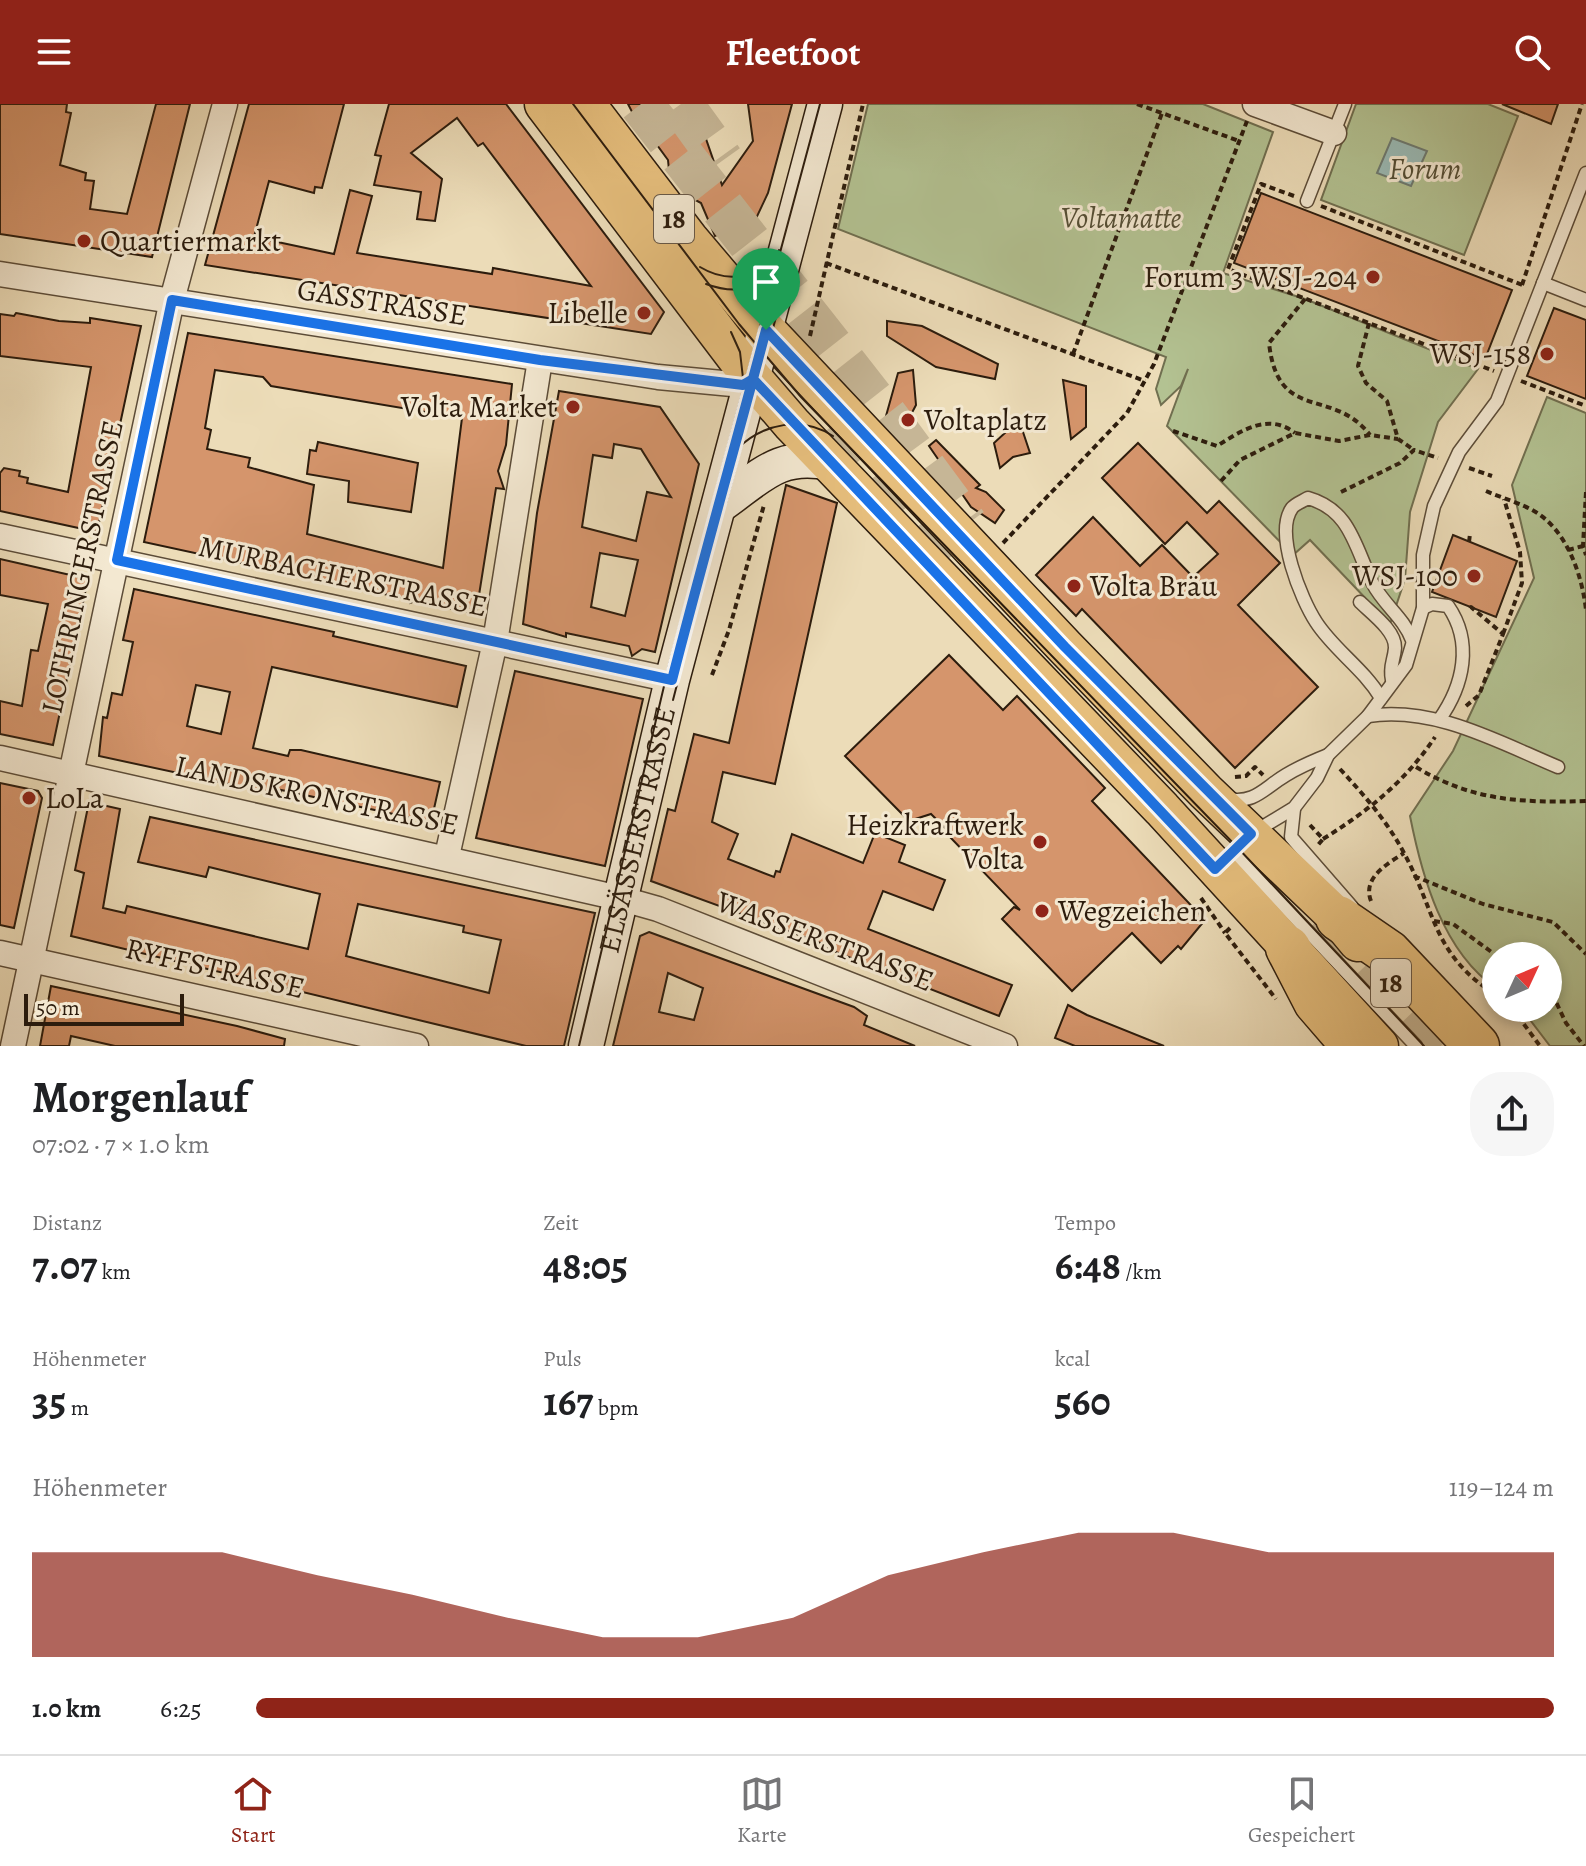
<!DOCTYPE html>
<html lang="de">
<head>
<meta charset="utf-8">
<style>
	body { margin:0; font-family:Alegreya,serif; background:#f6f6f6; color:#202124; height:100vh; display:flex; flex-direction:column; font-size:30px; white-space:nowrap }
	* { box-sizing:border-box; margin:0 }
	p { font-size:26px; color:#757577 }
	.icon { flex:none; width:44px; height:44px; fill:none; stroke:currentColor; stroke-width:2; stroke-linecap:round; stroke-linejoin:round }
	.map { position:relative; height:942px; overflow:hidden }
	.details { display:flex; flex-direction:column; background:#fff; flex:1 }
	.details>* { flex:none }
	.needle { width:52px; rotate:46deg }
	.controls { position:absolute; left:1482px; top:838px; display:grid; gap:16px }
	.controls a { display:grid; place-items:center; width:80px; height:80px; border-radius:50%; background:#fff; box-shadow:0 4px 12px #0003; font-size:40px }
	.scale { position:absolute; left:24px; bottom:20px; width:160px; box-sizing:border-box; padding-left:8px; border:4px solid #2c1c0d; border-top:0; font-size:22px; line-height:28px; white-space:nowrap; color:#2c1c0d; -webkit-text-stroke:6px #f3e8d1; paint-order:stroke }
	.pin { position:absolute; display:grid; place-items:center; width:68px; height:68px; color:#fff; margin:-82px -34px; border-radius:50% 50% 50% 0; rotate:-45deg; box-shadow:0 0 8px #0007 }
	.pin .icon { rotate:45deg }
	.round { display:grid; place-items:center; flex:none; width:84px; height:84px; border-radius:32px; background:#f6f6f6 }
	.headline { display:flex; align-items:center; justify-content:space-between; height:136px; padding:0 32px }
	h1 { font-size:44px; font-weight:600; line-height:60px }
	.metrics { display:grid; grid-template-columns:repeat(3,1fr); gap:12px; height:136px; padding:8px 32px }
	.metrics div { display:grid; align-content:center }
	.metrics b { font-size:40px; font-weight:600 }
	.metrics small { font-size:22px; font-weight:400 }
	.metrics p { font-size:22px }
	.chart { height:224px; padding:16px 32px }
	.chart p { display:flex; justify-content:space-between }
	.chart svg { width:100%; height:144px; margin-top:8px; fill:#8f2418; opacity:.7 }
	ul { padding:0 32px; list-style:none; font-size:26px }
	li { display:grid; grid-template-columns:128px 96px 1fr; align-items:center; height:60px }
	li i { height:20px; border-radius:10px; background:#8f2418 }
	header { display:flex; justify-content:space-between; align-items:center; height:104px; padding:0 32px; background:#8f2418; color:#fff; font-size:36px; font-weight:600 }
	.dock { display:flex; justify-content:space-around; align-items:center; height:112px; border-top:2px solid #e0e0e0; background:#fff; font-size:22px; color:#757577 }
	.dock a { display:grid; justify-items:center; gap:4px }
	.dock .on { color:#8f2418 }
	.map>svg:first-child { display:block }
	.green { fill:#b3c292; stroke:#706f50; stroke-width:2 }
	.water { fill:#9abab5; stroke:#6e7b72; stroke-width:2 }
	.building { fill:#d5956c; stroke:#2c1c0d; stroke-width:2; fill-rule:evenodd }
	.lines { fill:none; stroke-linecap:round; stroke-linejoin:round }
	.highway-tunnel { stroke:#c6b696; stroke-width:44; stroke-dasharray:44 22; stroke-linecap:butt }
	.lane-casing { stroke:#5c4c38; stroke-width:15 }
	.street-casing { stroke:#5c4c38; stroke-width:27 }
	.secondary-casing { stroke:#2c1c0d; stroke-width:37 }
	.primary-casing { stroke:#2c1c0d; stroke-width:41 }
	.highway-casing { stroke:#2c1c0d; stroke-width:47 }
	.path { stroke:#2c1c0d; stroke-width:4; stroke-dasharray:6 4; stroke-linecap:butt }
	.lane { stroke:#f3e8d1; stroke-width:12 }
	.street { stroke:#f3e8d1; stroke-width:24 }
	.secondary { stroke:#f3e8d1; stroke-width:34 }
	.primary { stroke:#e6be7c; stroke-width:38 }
	.highway { stroke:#e6be7c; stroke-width:44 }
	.tram { stroke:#2c1c0d; stroke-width:2 }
	.route-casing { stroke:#fff; stroke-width:16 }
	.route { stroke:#1a73e8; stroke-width:10 }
	.poi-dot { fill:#8f2418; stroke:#f3e8d1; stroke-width:3 }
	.labels { text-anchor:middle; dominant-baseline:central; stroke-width:6; stroke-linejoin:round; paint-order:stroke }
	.shield { fill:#f3e8d1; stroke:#685948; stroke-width:2 }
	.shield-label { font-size:28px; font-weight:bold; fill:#2c1c0d }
	.park-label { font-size:30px; font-style:italic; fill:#544e35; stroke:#f3e8d1 }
	.poi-label { font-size:30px; fill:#2c1c0d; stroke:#f3e8d1; text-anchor:end }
	.street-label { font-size:30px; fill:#2c1c0d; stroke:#f3e8d1 }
</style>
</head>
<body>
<header><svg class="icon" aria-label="menu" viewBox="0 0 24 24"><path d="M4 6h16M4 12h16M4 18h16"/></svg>Fleetfoot<svg class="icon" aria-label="search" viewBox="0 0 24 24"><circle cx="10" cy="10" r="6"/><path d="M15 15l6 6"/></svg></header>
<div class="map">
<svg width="1586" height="942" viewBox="0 0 1586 942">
	<rect width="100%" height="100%" fill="#ecdcb8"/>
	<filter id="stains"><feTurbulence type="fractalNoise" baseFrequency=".0025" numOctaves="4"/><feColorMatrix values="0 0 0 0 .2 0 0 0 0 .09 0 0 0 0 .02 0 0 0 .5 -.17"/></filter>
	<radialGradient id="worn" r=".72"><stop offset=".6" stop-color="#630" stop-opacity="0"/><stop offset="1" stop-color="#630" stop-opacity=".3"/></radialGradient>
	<!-- green -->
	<g class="green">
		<polygon points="868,0 1203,0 1273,28 1223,169 1305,195 1478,265 1438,318 1410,408 1405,475 1390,520 1310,436 1293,451 1167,322 1188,265 1181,282 1161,301 1156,285 1166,253 838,125"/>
		<polygon points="1356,0 1488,0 1518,12 1464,151 1321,96"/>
		<path d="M1547,293L1586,309V942H1550L1521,904H1548V852H1496V884C1443,848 1422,773 1410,712L1453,647L1534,474L1512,381Z"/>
	</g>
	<!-- water -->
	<polygon class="water" points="1392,34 1427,47 1411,82 1377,69"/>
	<!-- building -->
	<g class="building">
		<polygon points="0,0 67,0 66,8 71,9 60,61 86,69 85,76 94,77 90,105 127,110 156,0 190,0 152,153 0,130"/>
		<polygon points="249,0 344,0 322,84 315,83 314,89 269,77 254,133 334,150 350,86 372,92 357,149 492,170 493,164 591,182 483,39 478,42 457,14 411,49 442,75 435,117 417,115 421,88 374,81 381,52 375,51 389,0 506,0 664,208 651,230 205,161"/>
		<polygon points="628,0 661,0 661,5 706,35 722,81 753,37 748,0 792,0 768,89 752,123 738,122 715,132 701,99 690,93 686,79 676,67 669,66 668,56 657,41 645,33"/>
		<polygon points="1502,0 1558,0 1551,20"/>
		<polygon points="1261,89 1512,186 1485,255 1234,159"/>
		<polygon points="1554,204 1586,216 1586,295 1527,272"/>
		<polygon points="16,209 59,217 90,219 90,214 141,222 97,428 0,407 0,369 4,364 20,367 19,372 28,374 27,379 68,388 91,263 0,252 0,210 14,212"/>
		<polygon points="887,217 922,222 998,260 995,275 936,263 887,232"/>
		<path d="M188,229L512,280L506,341L498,367L504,385L496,384L476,510L415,497L410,499L407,495L144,438ZM215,266L263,273L271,282L462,314L443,464L307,430L314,381L248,363L250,354L207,345L211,326L205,324Z"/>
		<polygon points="913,266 916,301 905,322 886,312 898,269"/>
		<polygon points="1063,276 1086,282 1086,323 1071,335"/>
		<path d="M559,287L660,303L699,360L655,548L642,545L632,552L629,542L566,529V533L523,520L537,409ZM614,340L641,345L671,393L647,388L636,437L582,423L593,351L612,354ZM600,449L638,456L625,512L591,503Z"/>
		<polygon points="1019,316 1030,349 1013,353 1000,364 994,339"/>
		<polygon points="936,336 980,381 976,384 986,388 1004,406 995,419 971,403 929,342"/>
		<polygon points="318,338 418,359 411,408 348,398 349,377 307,370 310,346 316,347"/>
		<polygon points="1138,339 1207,409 1219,397 1280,459 1238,501 1318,583 1235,664 1082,505 1076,512 1036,471 1093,413 1140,462 1162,441 1193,473 1218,450 1187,418 1165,440 1102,374"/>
		<polygon points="786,381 837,399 775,680 723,668 712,718 738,730 728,755 774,773 776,767 780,768 792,730 863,759 875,729 905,741 899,758 945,776 933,806 883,787 868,825 1012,881 999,912 828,845 829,842 651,777 668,705 675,707 694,630 729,639"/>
		<polygon points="1453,431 1517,457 1496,513 1432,488"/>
		<polygon points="0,455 88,475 53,641 0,630 0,597 22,602 31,546 38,547 48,500 0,491"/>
		<path d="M134,485L334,528L333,532L466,562L457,603L272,563L253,644L288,652L290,646H301L440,678L431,718L281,686L280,691L99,652L103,613L107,614L112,589L122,591L133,538L123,536ZM196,581L230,588L221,630L187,622Z"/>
		<polygon points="949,551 1003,606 1017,592 1105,684 1092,697 1205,816 1181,845 1178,842 1161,859 1132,829 1072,887 1002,815 1014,803 1020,806 949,732 951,730 931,710 909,717 845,652"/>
		<polygon points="515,567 643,595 605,762 476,734"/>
		<polygon points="0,679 38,687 42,694 14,824 0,821"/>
		<path d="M89,698L120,705L103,804L125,809L127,802L308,845L320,790L209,763L206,773L138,758L150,713L595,809L564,942H526L71,832L84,769L75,766ZM358,800L464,822L463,828L501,836L489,889L346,852Z"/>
		<path d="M649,828L854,903L867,912L864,921L915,942H613L640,832ZM668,869L703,884L694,916L659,908Z"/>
		<polygon points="51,882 237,922 285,935 284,942 115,942 71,932 69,942 40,942"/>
		<polygon points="1068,901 1087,911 1164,942 1075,942 1055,934"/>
	</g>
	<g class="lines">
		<!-- highway-tunnel -->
		<g class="highway-tunnel">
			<polyline points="641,0 888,315 966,421"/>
			<polyline points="681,0 722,57"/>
			<polyline points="836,319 945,461"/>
			<polyline points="1320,814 1443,942"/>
		</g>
		<defs>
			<g id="lane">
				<polyline points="1307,97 1345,0"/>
				<polyline points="1543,179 1586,196"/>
				<path d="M1360,498C1371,509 1396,527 1395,544C1394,557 1389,562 1392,576"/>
				<path d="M1423,504L1432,500L1448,502C1473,538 1464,581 1439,616"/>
				<path d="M1381,594C1363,564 1334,546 1316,518C1301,495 1274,429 1292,404C1295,400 1303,397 1308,394C1351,406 1355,444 1373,480C1384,501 1404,514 1412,536"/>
				<path d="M1368,612C1435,602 1498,638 1558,663"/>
				<path d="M1228,695C1255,700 1264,684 1286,671C1299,663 1313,657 1328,651"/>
				<polyline points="1294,705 1291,733 1352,803"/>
				<polyline points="1233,748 1416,942"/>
				<polyline points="1219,761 1251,730 1294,704 1317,674 1328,651 1368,612 1406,561 1423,504 1423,451 1434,402 1459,348 1497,297 1586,69"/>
			</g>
			<g id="street">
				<polyline points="1255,0 1334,29"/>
				<polyline points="0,170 658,273 743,281 753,275"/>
				<polyline points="0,432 672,576"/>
				<polyline points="0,654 619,794 658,805 1005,942"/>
				<polyline points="447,752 495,538 540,256"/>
				<polyline points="0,849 416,942"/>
				<polyline points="13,942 172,196 225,0"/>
			</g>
			<g id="secondary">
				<path d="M719,402C760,374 777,348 830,359"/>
				<path id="s1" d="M586,942L672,576L825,0"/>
			</g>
			<g id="primary">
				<polyline points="544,0 748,269 792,320 1162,705 1379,942"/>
				<polyline points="586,0 689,135 766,226 1065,543 1206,688 1338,814 1358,838"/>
			</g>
			<g id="highway">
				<polyline points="1338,814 1389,849 1477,942"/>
				<polyline points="1288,844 1316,898 1354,942"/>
			</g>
		</defs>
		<!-- lane casing -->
		<use href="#lane" class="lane-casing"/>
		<!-- street casing -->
		<use href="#street" class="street-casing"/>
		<!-- secondary casing -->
		<use href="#secondary" class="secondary-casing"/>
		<!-- primary casing -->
		<use href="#primary" class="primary-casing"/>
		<!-- highway casing -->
		<use href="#highway" class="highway-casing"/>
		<!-- path -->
		<g class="path">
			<polyline points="1137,0 1239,37"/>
			<polyline points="1294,92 1261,80 1228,165 1494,267"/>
			<polyline points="1321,102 1525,182"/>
			<polyline points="826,159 1145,277"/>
			<polyline points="1522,181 1582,0"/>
			<path d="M1305,195L1269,239C1278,320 1332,282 1370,331"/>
			<polyline points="1369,219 1358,262 1366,279 1387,297 1398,335 1414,346"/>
			<polyline points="810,232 863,0"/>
			<polyline points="1073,250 1162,9"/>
			<polyline points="1521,277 1586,302"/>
			<path d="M1173,327L1217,342C1241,327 1268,308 1295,329"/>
			<polyline points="1469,364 1492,372"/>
			<polyline points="1221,377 1240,356 1295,329 1339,337 1370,331 1398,335"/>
			<path d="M1486,387C1502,394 1520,399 1534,407C1567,426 1582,471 1586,506"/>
			<polyline points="1341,388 1400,359 1414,346 1438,354"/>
			<polyline points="1586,388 1583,442 1586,451"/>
			<polyline points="1469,438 1470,430"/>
			<polyline points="1003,439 1127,309 1154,260 1247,17"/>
			<polyline points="1568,446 1583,442"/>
			<polyline points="1503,530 1522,479 1520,448 1504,395"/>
			<polyline points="712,571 729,526 764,401"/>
			<polyline points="1466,602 1479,591 1503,530 1471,503 1469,507"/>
			<path d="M1416,663C1472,697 1522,699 1586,697"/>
			<path d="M1340,665C1364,691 1387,717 1404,749C1437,810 1432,850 1496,891"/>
			<polyline points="1235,673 1246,672 1255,663 1263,671"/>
			<polyline points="1310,721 1323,735 1318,741"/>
			<path d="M1323,735C1368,707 1405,678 1435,633"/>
			<polyline points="1414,772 1483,800 1553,818 1586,850"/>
			<polyline points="1201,794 1225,829"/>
			<path d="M1371,797C1362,774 1387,760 1404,749"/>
			<polyline points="1434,817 1453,820 1497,852"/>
			<polyline points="1230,824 1225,829 1276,895"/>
			<polyline points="1548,881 1566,919 1584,942"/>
			<polyline points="1512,904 1540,942"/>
		</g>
		<!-- lane -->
		<use href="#lane" class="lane"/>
		<!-- street -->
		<use href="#street" class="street"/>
		<!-- secondary -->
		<use href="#secondary" class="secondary"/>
		<!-- primary -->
		<use href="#primary" class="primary"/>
		<!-- highway -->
		<use href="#highway" class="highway"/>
		<!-- tram -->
		<g class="tram">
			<polyline points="573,0 739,220 801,293 1237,743 1424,942"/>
			<path d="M700,163C728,180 761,175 779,146"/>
			<path d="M706,180C732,190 760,187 779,166"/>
			<polyline points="731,228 740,248 743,274"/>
			<path d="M738,344C764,319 802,312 833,332"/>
			<polyline points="726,399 779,202"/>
			<polyline points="673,596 688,538"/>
			<polyline points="579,942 669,561 820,0"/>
		</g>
	</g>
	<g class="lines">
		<defs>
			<path id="route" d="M766,226C735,343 702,459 672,576L117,456L172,196L540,256L743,281L753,275L1215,765L1251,730L1065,543L766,226"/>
		</defs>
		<!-- route casing -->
		<use href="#route" class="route-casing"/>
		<!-- route -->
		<use href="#route" class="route"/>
	</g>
	<!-- markers -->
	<g class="poi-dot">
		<circle cx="84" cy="137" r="8"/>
		<circle cx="1373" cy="173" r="8"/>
		<circle cx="644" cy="209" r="8"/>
		<circle cx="1547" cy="250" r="8"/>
		<circle cx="573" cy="303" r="8"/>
		<circle cx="908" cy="316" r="8"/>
		<circle cx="1474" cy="472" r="8"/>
		<circle cx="1074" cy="482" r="8"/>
		<circle cx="29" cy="694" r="8"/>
		<circle cx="1040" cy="738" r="8"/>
		<circle cx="1042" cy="807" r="8"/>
	</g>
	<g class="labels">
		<!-- shield labels -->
		<g class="shield">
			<rect x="654" y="91" width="40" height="48" rx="6"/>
			<rect x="1371" y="855" width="40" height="48" rx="6"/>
		</g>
		<g class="shield-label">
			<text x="674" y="115">18</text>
			<text x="1391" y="879">18</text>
		</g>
		<!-- park labels -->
		<g class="park-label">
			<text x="1425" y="65">Forum</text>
			<text x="1121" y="114">Voltamatte</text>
		</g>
		<!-- poi labels -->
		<g class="poi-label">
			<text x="100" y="137" text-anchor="start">Quartiermarkt</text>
			<text x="1357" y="173">Forum 3 WSJ-204</text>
			<text x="628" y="209">Libelle</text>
			<text x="1531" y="250">WSJ-158</text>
			<text x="557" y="303">Volta Market</text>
			<text x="924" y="316" text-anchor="start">Voltaplatz</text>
			<text x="1458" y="472">WSJ-100</text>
			<text x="1090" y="482" text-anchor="start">Volta Bräu</text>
			<text x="45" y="694" text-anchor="start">LoLa</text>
			<text x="1024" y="721">Heizkraftwerk<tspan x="1024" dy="34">Volta</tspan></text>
			<text x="1058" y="807" text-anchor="start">Wegzeichen</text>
		</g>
		<!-- street labels -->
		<g class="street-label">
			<text transform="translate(382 198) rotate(9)">GASSTRASSE</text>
			<text transform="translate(82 463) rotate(-78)">LOTHRINGERSTRASSE</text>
			<text transform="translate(343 472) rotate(12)">MURBACHERSTRASSE</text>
			<text transform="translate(317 691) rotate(12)">LANDSKRONSTRASSE</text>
			<text stroke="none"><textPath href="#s1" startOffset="222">ELSÄSSERSTRASSE</textPath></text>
			<text transform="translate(825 837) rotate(21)">WASSERSTRASSE</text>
			<text transform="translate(215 864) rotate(13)">RYFFSTRASSE</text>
		</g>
	</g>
	<rect width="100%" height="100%" filter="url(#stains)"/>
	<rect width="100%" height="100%" fill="url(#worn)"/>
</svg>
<div class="controls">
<a><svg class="needle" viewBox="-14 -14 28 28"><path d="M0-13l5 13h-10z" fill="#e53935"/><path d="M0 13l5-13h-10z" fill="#757577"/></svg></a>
</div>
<div class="scale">50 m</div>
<div class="pin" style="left:766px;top:226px;background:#1e9e55"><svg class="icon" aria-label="arrive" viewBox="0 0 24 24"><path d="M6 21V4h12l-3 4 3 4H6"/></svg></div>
</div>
<section class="details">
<div class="headline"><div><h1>Morgenlauf</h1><p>07:02 · 7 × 1.0 km</p></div><a class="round"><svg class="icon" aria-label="share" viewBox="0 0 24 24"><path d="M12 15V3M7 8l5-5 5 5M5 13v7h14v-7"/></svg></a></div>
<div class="metrics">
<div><p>Distanz</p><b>7.07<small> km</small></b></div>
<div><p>Zeit</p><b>48:05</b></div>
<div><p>Tempo</p><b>6:48<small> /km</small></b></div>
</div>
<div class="metrics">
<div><p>Höhenmeter</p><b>35<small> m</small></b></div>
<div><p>Puls</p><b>167<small> bpm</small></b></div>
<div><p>kcal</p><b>560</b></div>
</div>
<div class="chart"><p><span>Höhenmeter</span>119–124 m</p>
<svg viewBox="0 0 160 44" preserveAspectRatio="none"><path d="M0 44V12L10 12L20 12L30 19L40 25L50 32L60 38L70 38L80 32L90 19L100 12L110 6L120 6L130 12L140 12L150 12L160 12V44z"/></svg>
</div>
<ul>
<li><b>1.0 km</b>6:25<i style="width:100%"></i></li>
</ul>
</section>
<nav class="dock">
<a class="on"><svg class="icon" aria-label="home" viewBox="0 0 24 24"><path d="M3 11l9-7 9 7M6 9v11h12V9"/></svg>Start</a>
<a><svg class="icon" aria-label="map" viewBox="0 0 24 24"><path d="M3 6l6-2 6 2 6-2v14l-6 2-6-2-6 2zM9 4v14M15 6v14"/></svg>Karte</a>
<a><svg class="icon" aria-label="saved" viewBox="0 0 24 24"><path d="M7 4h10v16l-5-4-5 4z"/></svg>Gespeichert</a>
</nav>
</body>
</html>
